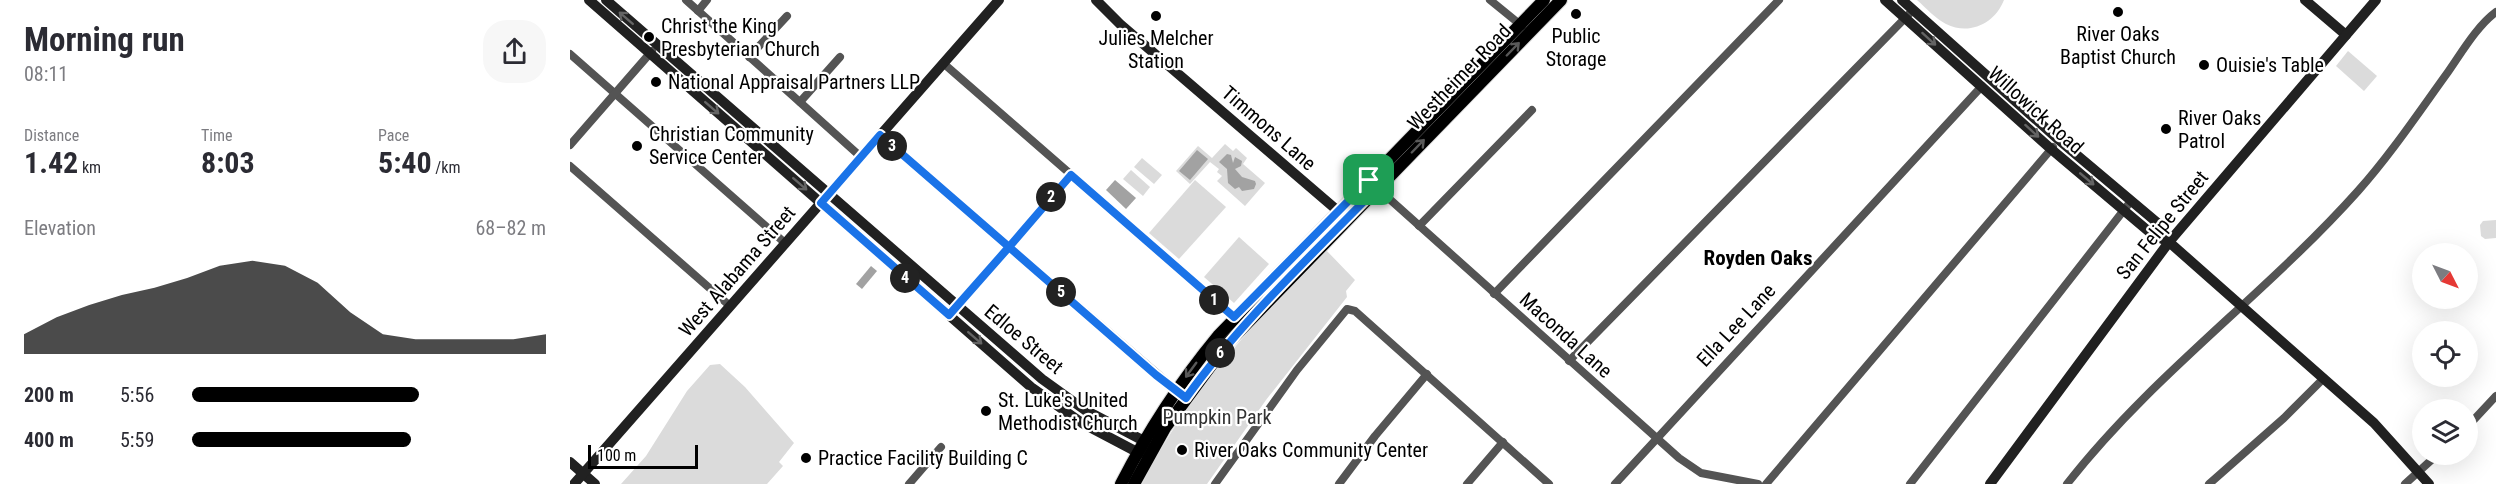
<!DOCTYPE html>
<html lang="en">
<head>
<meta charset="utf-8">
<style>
	body { margin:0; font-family:"Roboto Condensed",sans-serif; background:#f7f7f7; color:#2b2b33; height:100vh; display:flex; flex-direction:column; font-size:22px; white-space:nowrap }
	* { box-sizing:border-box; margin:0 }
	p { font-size:20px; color:#7c7c81 }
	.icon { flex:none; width:33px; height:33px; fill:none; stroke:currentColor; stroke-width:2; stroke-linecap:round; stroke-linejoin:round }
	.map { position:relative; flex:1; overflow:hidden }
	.drawer { display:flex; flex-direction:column; background:#fff; width:570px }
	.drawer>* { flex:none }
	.needle { width:39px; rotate:132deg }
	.buttons { position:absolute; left:1842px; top:243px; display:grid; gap:12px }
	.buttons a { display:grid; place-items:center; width:66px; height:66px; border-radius:50%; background:#fff; box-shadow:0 6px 24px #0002; font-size:30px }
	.scale { position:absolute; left:18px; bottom:15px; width:110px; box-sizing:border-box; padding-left:6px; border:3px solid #000; border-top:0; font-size:16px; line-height:21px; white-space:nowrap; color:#000; -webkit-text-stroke:4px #fff; paint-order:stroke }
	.pin { position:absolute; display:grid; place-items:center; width:51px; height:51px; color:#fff; margin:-26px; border-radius:12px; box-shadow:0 3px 9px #0006 }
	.km { position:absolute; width:30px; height:30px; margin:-15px; border-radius:50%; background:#222; color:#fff; font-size:16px; line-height:30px; text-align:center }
	.round { display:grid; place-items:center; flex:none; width:63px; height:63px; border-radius:24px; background:#f7f7f7 }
	.head { display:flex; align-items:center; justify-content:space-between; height:102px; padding:0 24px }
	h1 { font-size:33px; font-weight:700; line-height:45px }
	.metrics { display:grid; grid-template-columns:repeat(3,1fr); gap:9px; height:102px; padding:6px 24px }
	.metrics div { display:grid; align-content:center }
	.metrics b { font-size:30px; font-weight:700 }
	.metrics small { font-size:16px; font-weight:400 }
	.metrics p { font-size:16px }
	.chart { height:168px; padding:12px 24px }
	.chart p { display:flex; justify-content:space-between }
	.chart svg { width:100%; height:108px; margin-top:6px; fill:#000; opacity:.7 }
	ul { padding:0 24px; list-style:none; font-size:20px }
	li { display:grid; grid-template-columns:96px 72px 1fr; align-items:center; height:45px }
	li i { height:15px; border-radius:8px; background:#000 }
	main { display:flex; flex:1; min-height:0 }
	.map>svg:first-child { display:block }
	.green { fill:#dbdbdb }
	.water { fill:#a2a2a2 }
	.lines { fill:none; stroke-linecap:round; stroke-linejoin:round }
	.primary-casing { stroke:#dbdbdb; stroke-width:14 }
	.street { stroke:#545454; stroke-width:8 }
	.secondary { stroke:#212121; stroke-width:10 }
	.primary { stroke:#000; stroke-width:12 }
	.oneway { stroke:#646464 }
	.oneway2 { stroke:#595959 }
	.route-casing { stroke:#fff; stroke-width:12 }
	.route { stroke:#1a73e8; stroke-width:8 }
	.poi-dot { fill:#000; stroke:#fff; stroke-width:2 }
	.labels { text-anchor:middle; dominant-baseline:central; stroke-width:4.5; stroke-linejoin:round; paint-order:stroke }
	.poi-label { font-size:20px; fill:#000; stroke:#fff; text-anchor:start }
	.street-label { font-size:20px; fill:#000; stroke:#fff }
	.park-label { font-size:20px; fill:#323232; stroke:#fff }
	.neighbourhood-label { font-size:21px; font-weight:bold; fill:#000; stroke:#fff }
</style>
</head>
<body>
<main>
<section class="drawer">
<div class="head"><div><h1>Morning run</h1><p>08:11</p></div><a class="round"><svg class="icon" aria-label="share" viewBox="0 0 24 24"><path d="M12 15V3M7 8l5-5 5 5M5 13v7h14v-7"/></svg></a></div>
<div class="metrics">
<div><p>Distance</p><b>1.42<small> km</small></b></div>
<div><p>Time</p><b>8:03</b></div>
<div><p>Pace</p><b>5:40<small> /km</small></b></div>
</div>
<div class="chart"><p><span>Elevation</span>68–82 m</p>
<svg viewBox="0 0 160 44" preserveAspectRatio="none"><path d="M0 44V36L10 29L20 24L30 20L40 17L50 13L60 8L70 6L80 8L90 15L100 27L110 36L120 38L130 38L140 38L150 38L160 36V44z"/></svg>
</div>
<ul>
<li><b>200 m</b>5:56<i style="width:64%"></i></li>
<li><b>400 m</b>5:59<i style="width:62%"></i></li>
</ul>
</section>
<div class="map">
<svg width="1926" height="484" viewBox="0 0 1926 484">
	<rect width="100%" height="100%" fill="#fff"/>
	<!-- green -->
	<g class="green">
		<path d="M1347,0H1434C1425,23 1400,36 1376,24C1366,19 1356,8 1347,0Z"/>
		<polygon points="1778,51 1807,76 1794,91 1766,66"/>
		<polygon points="655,144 663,151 666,148 677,158 673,164 695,183 675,206 647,181 652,176 647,172 649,169 640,162 620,184 606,171 628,146 642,158"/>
		<polygon points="572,158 592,175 584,184 564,167"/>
		<polygon points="561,170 580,187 573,196 553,179"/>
		<polygon points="625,180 656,207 609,259 579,233"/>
		<polygon points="1926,220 1926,238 1915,239 1911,236 1910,225 1913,221"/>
		<polygon points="669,237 699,264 664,303 634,277"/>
		<path d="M756,250L785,280L776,291L777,297L696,400L637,484H572C619,391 683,324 756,250Z"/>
		<polygon points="150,364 175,387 224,443 209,462 213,466 197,484 51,484 76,456 117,391 140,365"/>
	</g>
	<!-- water -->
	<g class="water">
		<polygon points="627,150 638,159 620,180 609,171"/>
		<polygon points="657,154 661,155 663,163 665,157 672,161 671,166 665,169 672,177 685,181 686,184 684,189 672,191 669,187 665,189 658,183 657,169 649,162"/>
		<polygon points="545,180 566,198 556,209 536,190"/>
		<polygon points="301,266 307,271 292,289 286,284"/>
	</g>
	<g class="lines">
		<defs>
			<g id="primary">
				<path d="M551,484C578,431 610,382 648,336L974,0"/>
				<polyline points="564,484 595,428 657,344 991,0"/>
			</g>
		</defs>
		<!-- primary casing -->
		<use href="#primary" class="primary-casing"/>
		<!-- street -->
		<g class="street">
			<polyline points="116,0 291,157"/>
			<polyline points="920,0 952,26"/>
			<polyline points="128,11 137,0"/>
			<polyline points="0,54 215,243"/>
			<polyline points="179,57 217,16"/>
			<polyline points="373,63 668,320"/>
			<polyline points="230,102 270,57"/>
			<polyline points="310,135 610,393"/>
			<polyline points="0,145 82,51"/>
			<polyline points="0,166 160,306"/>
			<polyline points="806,187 1109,458 1131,473 1188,484"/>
			<polyline points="849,226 962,110"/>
			<polyline points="924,294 1209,0"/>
			<polyline points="379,315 501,175"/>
			<polyline points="999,361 1343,10"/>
			<polyline points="1898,426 1926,396"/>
			<polyline points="339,484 371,447"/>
			<polyline points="645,484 727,370 777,309 785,311 979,484"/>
			<polyline points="769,484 805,436 857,374"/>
			<polyline points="897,484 933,442"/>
			<polyline points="1045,484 1412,86"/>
			<polyline points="1196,484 1483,147"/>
			<polyline points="1340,484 1561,201"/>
			<path d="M1497,484C1582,375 1696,294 1788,191C1821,154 1849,112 1878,72C1892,52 1907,26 1926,12"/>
			<polyline points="1639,484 1714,418 1754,378"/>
			<polyline points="1835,484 1868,454"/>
		</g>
		<!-- secondary -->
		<g class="secondary">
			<polyline points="19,0 461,387 512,423 567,452 574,453"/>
			<polyline points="36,0 472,379 515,410 574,441 577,448"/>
			<polyline points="526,0 550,24 768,211"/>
			<polyline points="1315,0 1481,149 1583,235 1599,242 1804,423 1859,484"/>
			<polyline points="1332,0 1489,140 1590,225 1599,242"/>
			<polyline points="1735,0 1776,35"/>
			<polyline points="0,462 25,484"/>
			<polyline points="4,484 429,0"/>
			<polyline points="1420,484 1599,242 1806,0"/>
		</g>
		<!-- primary -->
		<use href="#primary" class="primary"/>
	</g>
	<!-- one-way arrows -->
	<defs><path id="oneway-shaft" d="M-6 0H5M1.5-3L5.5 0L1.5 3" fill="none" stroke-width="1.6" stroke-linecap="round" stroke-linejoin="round" transform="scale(1.5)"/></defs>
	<g class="oneway">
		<use href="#oneway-shaft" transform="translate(56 18) rotate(-139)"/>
		<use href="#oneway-shaft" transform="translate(1359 39) rotate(42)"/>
		<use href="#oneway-shaft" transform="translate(142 108) rotate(41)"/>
		<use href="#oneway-shaft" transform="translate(1462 131) rotate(42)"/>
		<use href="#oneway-shaft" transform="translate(1517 179) rotate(40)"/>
		<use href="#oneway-shaft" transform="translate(230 184) rotate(41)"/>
		<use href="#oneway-shaft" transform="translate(405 338) rotate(41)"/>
	</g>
	<g class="oneway2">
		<use href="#oneway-shaft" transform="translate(943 49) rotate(-46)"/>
		<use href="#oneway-shaft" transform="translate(848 146) rotate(-46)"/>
		<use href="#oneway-shaft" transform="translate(621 370) rotate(126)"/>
	</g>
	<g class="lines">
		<defs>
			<path id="route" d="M799,180L664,317L501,175L439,247L310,135L251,203L379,315L439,247L586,375L616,398C671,321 741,256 807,188L799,180"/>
		</defs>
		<!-- route casing -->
		<use href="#route" class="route-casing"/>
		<!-- route -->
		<use href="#route" class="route"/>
	</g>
	<!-- markers -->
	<g class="poi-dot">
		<circle cx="1548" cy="12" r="6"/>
		<circle cx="1006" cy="14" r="6"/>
		<circle cx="586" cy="16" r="6"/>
		<circle cx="79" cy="37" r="6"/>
		<circle cx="1634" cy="65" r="6"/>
		<circle cx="86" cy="82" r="6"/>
		<circle cx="1596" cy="129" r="6"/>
		<circle cx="67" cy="146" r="6"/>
		<circle cx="416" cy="411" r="6"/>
		<circle cx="612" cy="450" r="6"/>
		<circle cx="236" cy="458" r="6"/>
	</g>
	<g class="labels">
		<!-- poi labels -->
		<g class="poi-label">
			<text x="91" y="26">Christ the King<tspan x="91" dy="23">Presbyterian Church</tspan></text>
			<text x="1548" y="34" text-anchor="middle">River Oaks<tspan x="1548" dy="23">Baptist Church</tspan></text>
			<text x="1006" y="36" text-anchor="middle">Public<tspan x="1006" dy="23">Storage</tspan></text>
			<text x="586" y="38" text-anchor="middle">Julies Melcher<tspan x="586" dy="23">Station</tspan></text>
			<text x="1646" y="65">Ouisie's Table</text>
			<text x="98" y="82">National Appraisal Partners LLP</text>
			<text x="1608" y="118">River Oaks<tspan x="1608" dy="23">Patrol</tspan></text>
			<text x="79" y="134">Christian Community<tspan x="79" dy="23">Service Center</tspan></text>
			<text x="428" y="400">St. Luke's United<tspan x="428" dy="23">Methodist Church</tspan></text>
			<text x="624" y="450">River Oaks Community Center</text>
			<text x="248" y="458">Practice Facility Building C</text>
		</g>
		<!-- street labels -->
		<g class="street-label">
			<text transform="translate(889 77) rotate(-46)">Westheimer Road</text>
			<text transform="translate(1466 110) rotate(42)">Willowick Road</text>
			<text transform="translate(699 128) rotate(41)">Timmons Lane</text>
			<text transform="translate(1592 225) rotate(-51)">San Felipe Street</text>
			<text transform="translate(167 271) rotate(-49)">West Alabama Street</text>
			<text transform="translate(1166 325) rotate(-47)">Ella Lee Lane</text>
			<text transform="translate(996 335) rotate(42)">Maconda Lane</text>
			<text transform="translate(454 339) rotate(40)">Edloe Street</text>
		</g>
		<!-- park labels -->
		<g class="park-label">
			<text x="647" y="417">Pumpkin Park</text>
		</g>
		<!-- neighbourhood labels -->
		<g class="neighbourhood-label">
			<text x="1188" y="258">Royden Oaks</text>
		</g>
	</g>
</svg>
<div class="buttons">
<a><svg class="needle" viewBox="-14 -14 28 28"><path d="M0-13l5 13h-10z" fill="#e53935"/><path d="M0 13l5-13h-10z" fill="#7c7c81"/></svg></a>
<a><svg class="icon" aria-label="locate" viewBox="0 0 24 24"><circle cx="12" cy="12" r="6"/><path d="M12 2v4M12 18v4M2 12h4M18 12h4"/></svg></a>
<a><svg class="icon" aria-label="layers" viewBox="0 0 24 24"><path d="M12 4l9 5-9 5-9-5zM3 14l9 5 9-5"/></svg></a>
</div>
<div class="scale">100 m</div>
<div class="pin" style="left:799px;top:180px;background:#1e9e55"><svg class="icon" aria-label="arrive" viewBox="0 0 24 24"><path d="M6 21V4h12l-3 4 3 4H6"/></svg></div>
<b class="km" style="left:644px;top:300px">1</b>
<b class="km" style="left:481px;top:197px">2</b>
<b class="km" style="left:322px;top:146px">3</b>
<b class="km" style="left:335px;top:278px">4</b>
<b class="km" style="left:491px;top:292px">5</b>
<b class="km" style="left:650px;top:353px">6</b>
</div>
</main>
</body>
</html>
